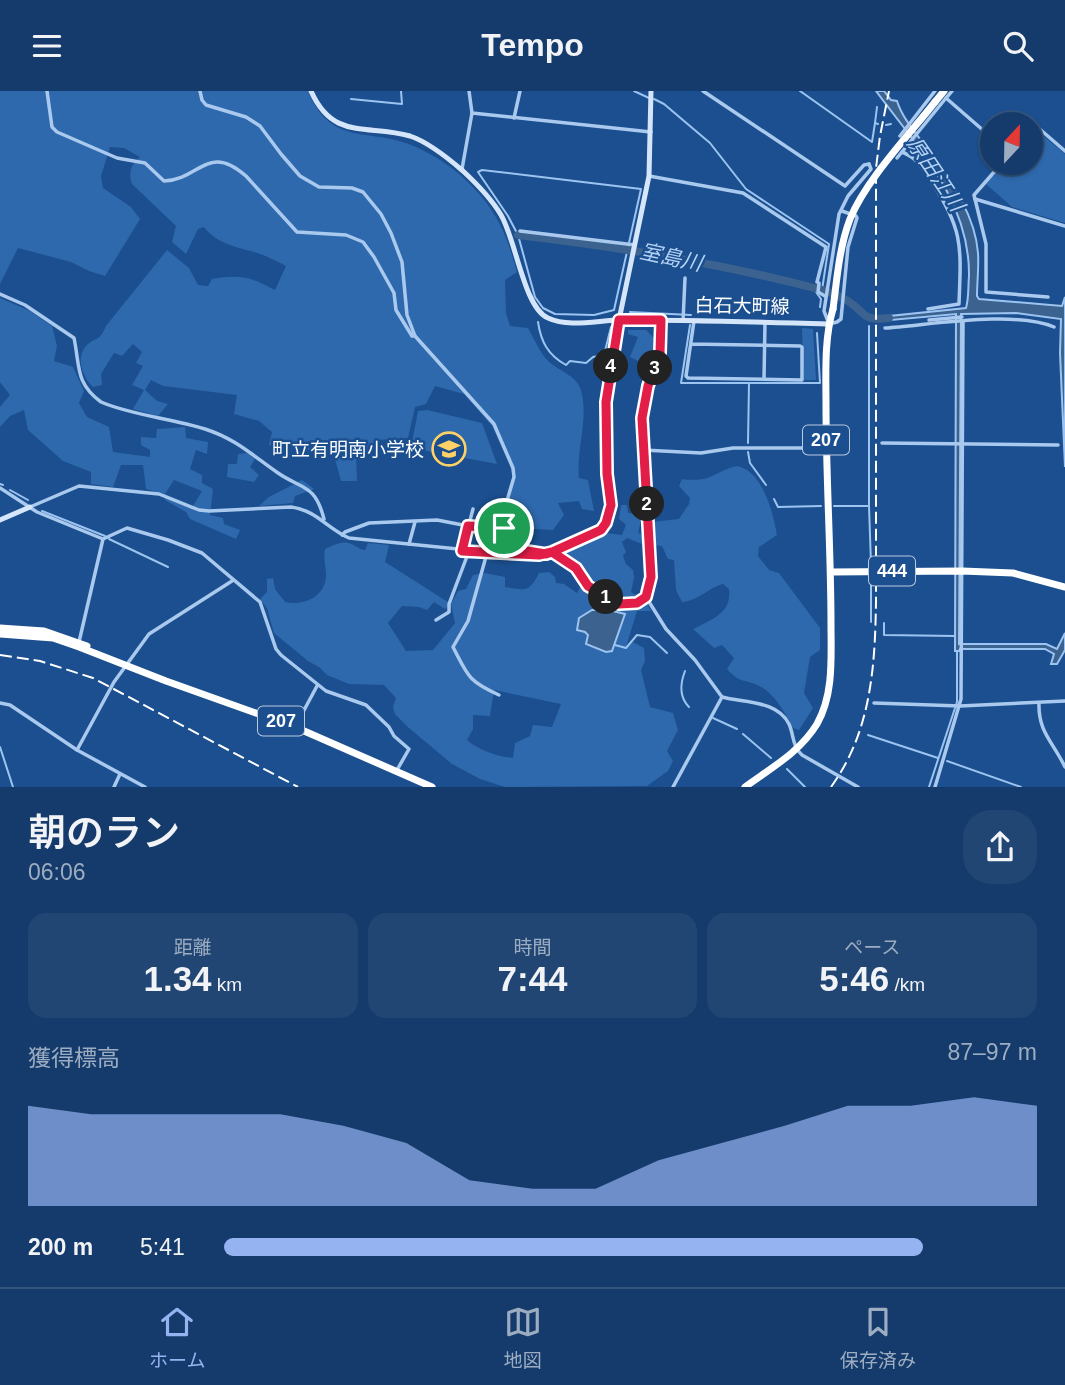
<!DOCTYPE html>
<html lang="ja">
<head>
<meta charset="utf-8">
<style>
	body { margin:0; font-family:Helvetica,"Noto Sans JP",sans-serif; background:#214673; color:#f1f3f6; height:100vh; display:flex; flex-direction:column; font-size:26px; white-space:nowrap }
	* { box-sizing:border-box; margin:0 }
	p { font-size:23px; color:#9dadc1 }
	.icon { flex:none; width:38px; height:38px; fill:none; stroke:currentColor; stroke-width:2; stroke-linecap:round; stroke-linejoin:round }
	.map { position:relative; height:696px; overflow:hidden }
	.drawer { display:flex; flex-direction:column; background:#143b6b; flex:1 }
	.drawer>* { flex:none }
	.needle { width:46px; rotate:22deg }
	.fabs { position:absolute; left:980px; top:21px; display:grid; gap:14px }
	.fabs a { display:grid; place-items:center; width:63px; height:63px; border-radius:50%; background:#143b6b; box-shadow:0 2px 5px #0004,0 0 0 2px #33557e; font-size:35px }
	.pin { position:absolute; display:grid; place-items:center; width:60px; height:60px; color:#fff; margin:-30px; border:4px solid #fff; border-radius:50%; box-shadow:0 2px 7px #0007 }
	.km { position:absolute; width:35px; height:35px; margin:-18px; border-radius:50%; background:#222; color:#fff; font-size:19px; line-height:35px; text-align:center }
	.round { display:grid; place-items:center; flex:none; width:74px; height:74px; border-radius:28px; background:#214673 }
	.summary { display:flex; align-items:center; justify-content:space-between; height:119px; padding:0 28px }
	h1 { font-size:38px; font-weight:600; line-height:52px }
	.metrics { display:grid; grid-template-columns:repeat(3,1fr); gap:10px; height:119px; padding:7px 28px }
	.metrics div { display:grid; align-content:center; border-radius:18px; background:#214673; text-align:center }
	.metrics b { font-size:35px; font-weight:600 }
	.metrics small { font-size:19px; font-weight:400 }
	.metrics p { font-size:19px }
	.chart { height:196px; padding:14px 28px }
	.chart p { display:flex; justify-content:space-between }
	.chart svg { width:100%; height:126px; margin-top:7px; fill:#95b2f1; opacity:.7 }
	ul { padding:0 28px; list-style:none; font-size:23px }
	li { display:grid; grid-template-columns:112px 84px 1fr; align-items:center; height:52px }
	li i { height:18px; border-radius:9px; background:#95b2f1 }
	header { display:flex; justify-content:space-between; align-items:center; height:91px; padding:0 28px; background:#143b6b; font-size:32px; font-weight:600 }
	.menu { display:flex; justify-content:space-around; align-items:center; height:98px; border-top:2px solid #33557e; background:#143b6b; font-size:19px; color:#9dadc1 }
	.menu a { display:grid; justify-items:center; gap:4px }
	.menu .selected { color:#95b2f1 }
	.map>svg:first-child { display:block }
	.green { fill:#2e69ad; fill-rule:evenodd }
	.water { fill:#3c6290; stroke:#9cc4f0; stroke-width:2 }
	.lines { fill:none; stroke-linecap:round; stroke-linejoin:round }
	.stream { stroke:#9cc4f0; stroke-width:2 }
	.river { stroke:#3c6290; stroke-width:8 }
	.street { stroke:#a9c9ee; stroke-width:3.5 }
	.secondary { stroke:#d6e6fa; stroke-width:5 }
	.highway { stroke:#fff; stroke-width:7 }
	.rail { stroke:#fff; stroke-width:2; stroke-dasharray:12 5; stroke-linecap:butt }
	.highway-bridge { stroke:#fff; stroke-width:7 }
	.route-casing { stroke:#fff; stroke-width:14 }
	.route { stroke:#e11d48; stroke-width:9 }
	.labels { text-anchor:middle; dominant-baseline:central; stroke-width:5; stroke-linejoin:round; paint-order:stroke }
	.shield { fill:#1b4f8f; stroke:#bbcadd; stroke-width:2 }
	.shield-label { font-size:18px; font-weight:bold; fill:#fff }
	.street-label { font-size:19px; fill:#fff; stroke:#1b4f8f }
	.poi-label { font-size:19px; fill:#fff; stroke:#1b4f8f; text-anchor:end }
	.water-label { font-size:21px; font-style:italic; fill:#b5d3f5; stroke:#1b4f8f }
</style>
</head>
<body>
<header><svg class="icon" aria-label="menu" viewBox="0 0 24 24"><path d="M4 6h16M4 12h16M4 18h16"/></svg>Tempo<svg class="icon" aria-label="search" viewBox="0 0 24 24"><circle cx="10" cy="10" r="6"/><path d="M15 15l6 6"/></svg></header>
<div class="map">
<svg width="1065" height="696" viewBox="0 0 1065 696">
	<rect width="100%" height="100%" fill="#1b4f8f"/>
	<!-- green -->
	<g class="green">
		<path d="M0,0H308C332,58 370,35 416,56C452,72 487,103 503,140C509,153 513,167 517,181L505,189L506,222L510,235L528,237C534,247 540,262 548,270C559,280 576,284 581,299C589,328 576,358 579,387L588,389L594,420L582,418L579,410L558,412L564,424L553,439L534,438L529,421L518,419L509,408L513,386L511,377L492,335L464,303L435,295L426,313L415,316L408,347L377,349L375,359L356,365L357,390H341L333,361L308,360L307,354L279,356L269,354L272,341L259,330L234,323L237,304L163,295L151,289L145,299L157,310L168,313L158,325L133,318L144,299L132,294L143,275L136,272L142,261L133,253L122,265L114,262L101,283L102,294L93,296C83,287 75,267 86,255C96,245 99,252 106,235L167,159L189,177L198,194L208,195L212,188C240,183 251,186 275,199L286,175C278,171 269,166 260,163C240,156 219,155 204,136L198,138L186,163L172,151L176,135L132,93C128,82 131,73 140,66L124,57L110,56L101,85L103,97L131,116L140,128L105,185L89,180L71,171L18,157L0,193Z"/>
		<polygon points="1040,42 1065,63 1065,132 1012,116 986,93 1005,72 1031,72 1031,43"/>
		<path d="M0,207L30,220L52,235L57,255L54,270L73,276L84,300L79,312L87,326L109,336L113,361L150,366V359L141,354V346L156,347L157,338L185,336L186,347L208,351L207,363L196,359L190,378L202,384V392L213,398L210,424L223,427L224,433L240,439L236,448L190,428L186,421L165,409L164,403L146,398L143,374H121L113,396L91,393V381L63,370L28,339L24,319L10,325L0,336V316L10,304L0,291ZM174,389L202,400L193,415L165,403Z"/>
		<polygon points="802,237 813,238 816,289 804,289"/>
		<polygon points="628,239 646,239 658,251 657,263 653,273 640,271 630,266 638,246 628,243"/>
		<polygon points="427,319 482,332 497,373 411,357 418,320"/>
		<polygon points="248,362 255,368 250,376 259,384 254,391 227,386 228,373 237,373 238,363"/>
		<path d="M737,375C763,380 773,422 777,444L759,456L758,465L769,479L779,482L820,537V559L810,566L804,602L813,617L799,639L793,637C785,623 776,604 761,596C745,587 741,594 727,578L734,567L722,554L714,557L693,538C712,528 732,522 729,498L723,493C708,497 698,510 682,511L676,499L674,469L668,468L662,455L652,454V431L679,428L689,413L690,407L679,395L682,388C713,392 712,381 737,375Z"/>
		<polygon points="302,389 314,398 295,405 293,412 259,415 269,406"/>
		<path d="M621,414H627L628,422L637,423L641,429L638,442L644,444L642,453L627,447L622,451L626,461L623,465L626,473L633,479L634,487L631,501L646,511L651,520H637L626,556L633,551L644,557L645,570L641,579L650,616L673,622L678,639L667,660L673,670L668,680L647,695L505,696L480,688L452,673L409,637L395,623L393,616L396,607L384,594L349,593L327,584L319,576L308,570L274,542L267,517L260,508L267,501V488L273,487L275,498L285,511C302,515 325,507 326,485C326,475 323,468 325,458C332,455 341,450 348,452C355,453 357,458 365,459L368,452L389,454L385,471L451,513L458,500L466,498L473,484L485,482L505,486V496C526,499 529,502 539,482L549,481L555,486L556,492L564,493L577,502L585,488L578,476L557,461L606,442L622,444L626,434L619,428ZM434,511L445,518L451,513L455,532L433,559L406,560L388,532L402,515L419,516L427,519ZM494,599L561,613L552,636L533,634L530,645L515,652L513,667C496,665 480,660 467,649L473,638V624L490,625Z"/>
	</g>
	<!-- water -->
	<g class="water">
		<path d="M876,0H884L891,9L897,10C903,29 918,44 929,60C951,91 975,123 978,162C979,176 977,191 977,205L979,208L1062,215L1065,206V376L1060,262L1061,228L1016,222L961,223L959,553H1046L1057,558L1065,542V559L1057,573H1051L1054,563L1045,558H960L959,560H955L956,223L880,230V226L966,217C969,207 968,195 969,185C970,110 918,57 876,0Z"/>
		<polygon points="592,519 609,519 625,523 612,560 606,561 586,553 588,544 585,541 577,539 579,527"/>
	</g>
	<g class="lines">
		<!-- stream -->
		<g class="stream">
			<polyline points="634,0 649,7"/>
			<polyline points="800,0 872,51 875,32 878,33"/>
			<polyline points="351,8 402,13 401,0"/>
			<polyline points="654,8 664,13 710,52 746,98 829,153 822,199"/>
			<polyline points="875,32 877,16"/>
			<polyline points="886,34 891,33"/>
			<polygon points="482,79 641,98 614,219 594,224 555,223 543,217 535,206 518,144 508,125 478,81"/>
			<polyline points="816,201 821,208 820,216"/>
			<polyline points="630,221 691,224"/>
			<path d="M538,231C541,251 548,264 566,274L570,270L586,272L593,266L604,264L611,236"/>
			<polyline points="690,234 681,292 749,292 748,352"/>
			<polyline points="869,235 869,415"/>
			<polyline points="750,292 820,292 817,242"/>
			<polyline points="748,361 750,372 766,394"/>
			<polyline points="0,393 3,394"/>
			<polyline points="10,399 28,409"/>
			<polyline points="774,408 778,416 821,415"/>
			<polyline points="834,415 869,415 871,473"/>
			<polyline points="42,420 105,445"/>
			<polyline points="109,448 168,476"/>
			<polyline points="871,487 871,531"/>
			<polyline points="884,532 884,544 955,545"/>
			<polyline points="615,554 626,557 637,544 650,546 667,562"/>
			<path d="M685,580C680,593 679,606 689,616"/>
			<polyline points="713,627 737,638"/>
			<polyline points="743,643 771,667"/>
			<polyline points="868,644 938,667"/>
			<polyline points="0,656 13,696"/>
			<polyline points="947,670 1021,696"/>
			<polyline points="787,678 805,696"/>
			<polyline points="929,696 957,611 957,561"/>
		</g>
		<!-- river -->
		<path class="river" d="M518,144C620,156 719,172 818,198C827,200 839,205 848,210C868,223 860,230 889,227"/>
		<!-- street -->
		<g class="street">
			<path d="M47,0L52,36L57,41L117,67L145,72L164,90C199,89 208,51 246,85L297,141L346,144L363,151L374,166L394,202L396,219L412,245H415L494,333L513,377L514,386L506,413L505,455L545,462"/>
			<polyline points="200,0 202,9 206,14 246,26 260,35 281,63 300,85 319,96 352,97 363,101 381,123 391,142 402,171 407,224 415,245"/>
			<polyline points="469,0 472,22 651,41"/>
			<polyline points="703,0 845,95 864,74 869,73"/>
			<polyline points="952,0 946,7 992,47"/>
			<polyline points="514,27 520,0"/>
			<polyline points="1031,39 1035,34 1065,60"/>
			<polyline points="900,45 935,0"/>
			<path d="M902,61C918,67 923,78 932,92C964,139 961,158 959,213L928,218"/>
			<polyline points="897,67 946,7"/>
			<polyline points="1002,72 974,104 986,153 986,201 1048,206"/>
			<polyline points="462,78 472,22"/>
			<polyline points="649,85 743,102 826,156 817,191 819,192 818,201 825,205"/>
			<polyline points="975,108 1065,135"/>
			<polyline points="842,120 856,125 857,127 848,156 841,228 837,231 829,233 824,220 839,123 848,105 871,78 869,73"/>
			<polyline points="520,140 635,154"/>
			<path d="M0,203L25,214L74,247C80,275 75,292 101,311C134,325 171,327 205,338C236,348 252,364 278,382C303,399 315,393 324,428"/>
			<path d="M661,229L660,262L645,304L642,327L651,486L646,506L666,538L695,569L722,606C744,612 777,609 789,633C794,644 792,655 802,664L858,696"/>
			<polyline points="929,229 962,226"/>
			<polyline points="683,230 685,187"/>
			<path d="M885,237C930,234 1013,219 1054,236"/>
			<polyline points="691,253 800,255 802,256 802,289 688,287 686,285 694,230"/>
			<polyline points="764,288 765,231"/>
			<polyline points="882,352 1058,354"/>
			<polyline points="643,359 701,362 733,357 826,357"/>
			<polyline points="0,397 37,421 103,448"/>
			<path d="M30,416L79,395L159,403L199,419L209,420L291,416C316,419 328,438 349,447L528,465L553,461L591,445L601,439L610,423L606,311L619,229"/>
			<polyline points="342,444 345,441 369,432 437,429 468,435 504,437"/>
			<polyline points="409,453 415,431"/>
			<polyline points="462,460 473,418"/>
			<polyline points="553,461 576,477 588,495 619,513 637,512 646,506"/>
			<path d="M487,462L468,530L453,556C468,585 468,590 499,604"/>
			<polyline points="436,529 449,521 449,513 469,460"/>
			<polyline points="79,551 103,448 127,437 168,449 202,462 260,511 276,558 281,564 326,600 366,614 389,636 394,645 409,658 397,679"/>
			<polyline points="0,612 10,614 77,659 145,696"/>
			<polyline points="874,612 960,615 1065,610"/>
			<path d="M1039,612C1038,641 1053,651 1065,676"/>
			<polyline points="295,636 317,595"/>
			<polyline points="77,659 114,591 149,543 232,490"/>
			<polyline points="114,696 120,683"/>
			<polyline points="673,696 722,606"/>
			<polyline points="935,696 961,608 963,230"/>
		</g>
		<!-- secondary -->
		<g class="secondary">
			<path d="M311,0C333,50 368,33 410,45C428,51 448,67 463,80C477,93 491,107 501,124C516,149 524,217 548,227C569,237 599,229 622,229C691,229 760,231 829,233"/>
			<polyline points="619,229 649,85 651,0"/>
			<polyline points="0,429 30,416"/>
		</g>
		<!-- highway -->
		<g class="highway">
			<polyline points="935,11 944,0"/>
			<polyline points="831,481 962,480 1013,482 1065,496"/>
			<polyline points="0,537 44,540 87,555"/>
			<polyline points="0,543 53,547 79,556 166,590 295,636 432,696"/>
			<path d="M745,696C771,677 800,661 817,633C834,603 831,566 831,533C831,460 826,387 826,314C826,283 824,248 833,218"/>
		</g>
		<!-- rail -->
		<g class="rail">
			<polyline points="0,564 40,570 93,587 298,696"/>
			<path d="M831,696C871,641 875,576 876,511V77L880,45L889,0"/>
		</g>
		<!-- highway-bridge -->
		<path class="highway-bridge" d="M833,218C837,188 839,157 850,128C866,89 909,44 935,11"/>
	</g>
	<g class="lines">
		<defs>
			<polyline id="route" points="504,437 504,452 508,457 546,463 552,461 576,477 588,495 619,513 637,512 646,506 651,486 642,327 648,295 660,262 661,229 619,229 606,311 607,383 611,414 606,432 601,439 552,461 539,464 462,460 468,435 504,437"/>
		</defs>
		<!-- route casing -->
		<use href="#route" class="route-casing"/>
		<!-- route -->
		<use href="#route" class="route"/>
	</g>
	<!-- icons -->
	<defs>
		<symbol id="school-ring" viewBox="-11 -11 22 22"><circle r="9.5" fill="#1b4f8f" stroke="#ffd166" stroke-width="1.5"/><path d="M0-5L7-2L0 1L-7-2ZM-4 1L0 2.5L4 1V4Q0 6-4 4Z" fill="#ffd166"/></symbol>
	</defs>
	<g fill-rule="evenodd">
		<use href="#school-ring" x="430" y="339" width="38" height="38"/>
	</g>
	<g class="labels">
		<!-- shield labels -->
		<g class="shield">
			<rect x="803" y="334.5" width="46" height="29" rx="5"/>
			<rect x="869" y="465.5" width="46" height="29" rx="5"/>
			<rect x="258" y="615.5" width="46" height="29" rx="5"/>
		</g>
		<g class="shield-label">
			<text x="826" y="349">207</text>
			<text x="892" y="480">444</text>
			<text x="281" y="630">207</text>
		</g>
		<!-- street labels -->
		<g class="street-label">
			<text transform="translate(742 215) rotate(1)">白石大町線</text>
		</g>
		<!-- poi labels -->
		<g class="poi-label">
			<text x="424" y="358">町立有明南小学校</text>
		</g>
		<!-- water labels -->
		<g class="water-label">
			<text transform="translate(936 83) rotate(56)">原田江川</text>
			<text transform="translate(671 166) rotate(12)">室島川</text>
		</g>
	</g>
</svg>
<div class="fabs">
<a><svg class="needle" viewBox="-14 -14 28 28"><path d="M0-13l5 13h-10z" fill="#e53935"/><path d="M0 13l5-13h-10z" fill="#9dadc1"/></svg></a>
</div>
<div class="pin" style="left:504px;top:437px;background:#1e9e55"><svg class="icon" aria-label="arrive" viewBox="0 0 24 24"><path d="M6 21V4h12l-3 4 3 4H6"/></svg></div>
<b class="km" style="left:606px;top:506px">1</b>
<b class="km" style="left:647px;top:413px">2</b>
<b class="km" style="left:655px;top:277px">3</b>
<b class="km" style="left:611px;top:275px">4</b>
</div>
<section class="drawer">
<div class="summary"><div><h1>朝のラン</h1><p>06:06</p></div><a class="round"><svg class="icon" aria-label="share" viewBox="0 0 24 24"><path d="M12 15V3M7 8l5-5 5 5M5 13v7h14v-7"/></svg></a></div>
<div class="metrics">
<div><p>距離</p><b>1.34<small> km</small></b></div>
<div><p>時間</p><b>7:44</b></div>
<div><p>ペース</p><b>5:46<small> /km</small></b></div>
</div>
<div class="chart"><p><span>獲得標高</span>87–97 m</p>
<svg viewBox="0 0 160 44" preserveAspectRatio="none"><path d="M0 44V9L10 12L20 12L30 12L40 12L50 16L60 22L70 35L80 38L90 38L100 28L110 22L120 16L130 9L140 9L150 6L160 9V44z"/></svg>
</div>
<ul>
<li><b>200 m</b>5:41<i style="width:86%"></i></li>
</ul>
</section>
<nav class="menu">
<a class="selected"><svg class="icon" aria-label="home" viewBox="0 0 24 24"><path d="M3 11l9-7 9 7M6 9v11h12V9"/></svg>ホーム</a>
<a><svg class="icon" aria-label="map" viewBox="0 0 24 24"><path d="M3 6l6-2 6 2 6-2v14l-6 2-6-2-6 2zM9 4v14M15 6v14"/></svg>地図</a>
<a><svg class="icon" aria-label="saved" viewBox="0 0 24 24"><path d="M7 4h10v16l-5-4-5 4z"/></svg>保存済み</a>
</nav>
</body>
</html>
